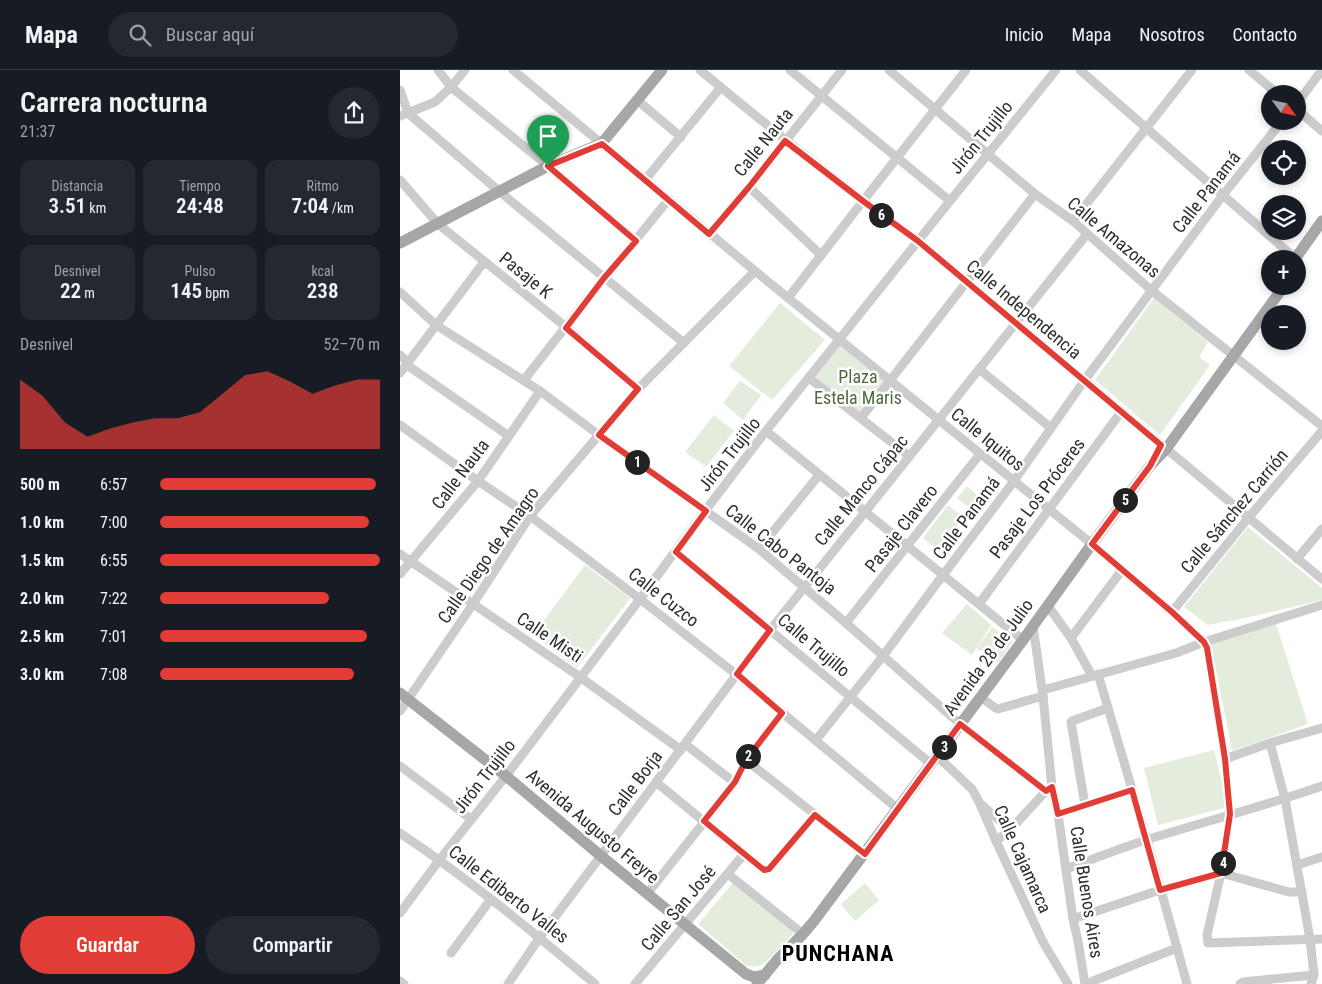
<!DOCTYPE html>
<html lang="es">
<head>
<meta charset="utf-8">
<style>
	body { margin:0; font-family:"Roboto Condensed",sans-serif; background:#242831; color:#f1f3f6; height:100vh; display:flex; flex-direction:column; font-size:19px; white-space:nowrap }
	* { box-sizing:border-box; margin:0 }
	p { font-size:16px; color:#9ea1a6 }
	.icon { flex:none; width:28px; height:28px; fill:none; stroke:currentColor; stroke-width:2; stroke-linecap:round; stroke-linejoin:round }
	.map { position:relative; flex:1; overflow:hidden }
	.panel { display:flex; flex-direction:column; background:#171b24; width:400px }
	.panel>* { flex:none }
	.needle { width:32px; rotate:123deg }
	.fabs { position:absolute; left:861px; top:15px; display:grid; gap:10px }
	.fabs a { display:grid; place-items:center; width:45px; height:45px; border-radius:50%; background:#171b24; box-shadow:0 2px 8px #0003; font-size:25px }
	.pin { position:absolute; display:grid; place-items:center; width:42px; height:42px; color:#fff; margin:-51px -21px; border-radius:50% 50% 50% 0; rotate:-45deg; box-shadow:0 0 5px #0007 }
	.pin .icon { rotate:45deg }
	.km { position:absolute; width:25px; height:25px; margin:-12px; border-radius:50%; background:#222; color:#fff; font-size:14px; line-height:25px; text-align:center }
	.round { display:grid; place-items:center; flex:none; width:52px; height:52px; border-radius:26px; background:#242831 }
	.headline { display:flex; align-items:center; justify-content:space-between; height:85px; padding:0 20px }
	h1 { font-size:28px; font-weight:600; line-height:38px }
	.figures { display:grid; grid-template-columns:repeat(3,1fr); gap:8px; height:85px; padding:5px 20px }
	.figures div { display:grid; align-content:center; border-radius:12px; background:#242831; text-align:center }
	.figures b { font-size:21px; font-weight:600 }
	.figures small { font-size:14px; font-weight:400 }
	.figures p { font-size:14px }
	.chart { height:140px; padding:10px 20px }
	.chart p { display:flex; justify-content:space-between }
	.chart svg { width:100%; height:90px; margin-top:5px; fill:#e13d36; opacity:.7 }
	.cta { display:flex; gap:10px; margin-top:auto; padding:10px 20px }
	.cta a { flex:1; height:58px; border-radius:30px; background:#e13d36; color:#fff; font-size:20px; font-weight:600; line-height:58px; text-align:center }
	.cta a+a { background:#242831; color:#f1f3f6 }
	ul { padding:0 20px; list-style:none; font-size:16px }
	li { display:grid; grid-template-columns:80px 60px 1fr; align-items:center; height:38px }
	li i { height:12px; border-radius:6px; background:#e13d36 }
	header { display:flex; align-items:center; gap:30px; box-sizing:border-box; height:70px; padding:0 25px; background:#171b24; border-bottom:1px solid #363941 }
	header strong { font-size:24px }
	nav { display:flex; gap:28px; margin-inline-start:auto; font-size:18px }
	.search { width:350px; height:45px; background:#242831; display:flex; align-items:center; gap:12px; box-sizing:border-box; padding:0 18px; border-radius:28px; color:#9ea1a6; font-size:19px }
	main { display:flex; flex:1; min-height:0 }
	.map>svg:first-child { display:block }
	.green { fill:#e4ecde }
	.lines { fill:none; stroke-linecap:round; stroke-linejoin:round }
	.minor { stroke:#ccc; stroke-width:9 }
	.major { stroke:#a7a7a7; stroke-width:11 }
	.route-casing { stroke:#fff; stroke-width:10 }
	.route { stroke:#e13d36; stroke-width:6 }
	.labels { text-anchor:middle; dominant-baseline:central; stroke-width:5; stroke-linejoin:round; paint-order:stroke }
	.street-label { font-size:18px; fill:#2f2f2f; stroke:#fff }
	.park-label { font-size:18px; fill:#4e6a3d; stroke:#fff }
	.district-label { font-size:22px; font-weight:bold; letter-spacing:1px; fill:#000; stroke:#fff }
</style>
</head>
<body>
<header>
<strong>Mapa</strong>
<div class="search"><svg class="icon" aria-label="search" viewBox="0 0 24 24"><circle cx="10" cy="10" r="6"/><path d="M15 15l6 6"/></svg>Buscar aquí</div>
<nav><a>Inicio</a><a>Mapa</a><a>Nosotros</a><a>Contacto</a></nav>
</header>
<main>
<section class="panel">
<div class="headline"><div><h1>Carrera nocturna</h1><p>21:37</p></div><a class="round"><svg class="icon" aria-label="share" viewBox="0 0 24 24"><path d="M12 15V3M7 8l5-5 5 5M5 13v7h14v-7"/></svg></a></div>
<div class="figures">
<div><p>Distancia</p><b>3.51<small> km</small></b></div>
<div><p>Tiempo</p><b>24:48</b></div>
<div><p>Ritmo</p><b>7:04<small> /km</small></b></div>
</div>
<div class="figures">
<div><p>Desnivel</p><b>22<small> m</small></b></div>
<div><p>Pulso</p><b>145<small> bpm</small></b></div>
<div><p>kcal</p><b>238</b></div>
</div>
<div class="chart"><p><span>Desnivel</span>52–70 m</p>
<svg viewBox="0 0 160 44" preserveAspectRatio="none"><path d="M0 44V10L10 18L20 31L30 38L40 34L50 31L60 29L70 29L80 26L90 17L100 8L110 6L120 11L130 17L140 13L150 10L160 10V44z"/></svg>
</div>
<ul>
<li><b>500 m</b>6:57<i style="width:98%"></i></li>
<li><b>1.0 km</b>7:00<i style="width:95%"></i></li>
<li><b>1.5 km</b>6:55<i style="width:100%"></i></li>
<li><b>2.0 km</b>7:22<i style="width:77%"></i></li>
<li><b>2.5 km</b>7:01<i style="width:94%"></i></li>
<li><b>3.0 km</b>7:08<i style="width:88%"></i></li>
</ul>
<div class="cta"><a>Guardar</a><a>Compartir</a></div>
</section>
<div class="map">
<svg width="922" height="914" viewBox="0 0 922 914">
	<rect width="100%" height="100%" fill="#fff"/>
	<!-- green -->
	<g class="green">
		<polygon points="754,228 808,272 799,287 810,295 760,365 695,310"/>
		<polygon points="380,233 425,270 372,330 329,296"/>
		<polygon points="439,275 488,313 463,348 413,308"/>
		<polygon points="340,311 361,325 343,350 323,333"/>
		<polygon points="314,345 334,361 306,397 285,382"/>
		<polygon points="567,416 584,431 575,442 557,428"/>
		<polygon points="548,435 564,447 552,464 560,470 547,487 523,468"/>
		<polygon points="848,457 922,518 922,530 845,548 808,555 784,537"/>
		<polygon points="185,495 230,528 177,598 133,565"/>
		<polygon points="567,534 591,555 572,585 542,563"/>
		<polygon points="876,554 908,654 832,681 811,574"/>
		<polygon points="592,557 613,571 598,593 577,578"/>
		<polygon points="814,680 828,737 758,755 744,698"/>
		<polygon points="334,812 392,860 393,864 365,893 356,897 347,896 298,854"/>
		<polygon points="465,813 479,830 455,851 441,834"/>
	</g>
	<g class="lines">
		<!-- minor -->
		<g class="minor">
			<polyline points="38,0 51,17 148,96 236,171"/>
			<polyline points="113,0 355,201 692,474 772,542 804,572 807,578 825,689 830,744 821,803 807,865 808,873 922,869"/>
			<path d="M300,0C371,59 443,117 518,171L922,509"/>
			<polyline points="390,0 550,131"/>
			<polyline points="489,0 635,124 673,151 751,220 922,356"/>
			<polyline points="680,0 896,189"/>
			<polyline points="849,0 878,24"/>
			<polyline points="0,20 8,43 100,122 284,273"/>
			<polyline points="237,30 281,67"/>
			<polyline points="898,32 922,0"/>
			<polyline points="898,40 922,61"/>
			<polyline points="0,46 35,32 51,17 65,0"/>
			<polyline points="0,110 38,154 166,257 238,319"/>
			<polyline points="245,110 321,17"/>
			<polyline points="349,117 421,185"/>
			<polyline points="673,151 792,0"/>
			<polyline points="309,164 349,117 442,0"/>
			<polyline points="0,222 36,255 140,321 199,365 359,479 446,553 560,654 646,721 652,717"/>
			<polyline points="388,228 463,131 566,0"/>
			<polyline points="0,285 8,293"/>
			<polyline points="7,295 109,366"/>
			<polyline points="579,299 651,358"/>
			<polyline points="0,303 84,192"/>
			<polyline points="409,308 509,386"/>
			<polyline points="124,310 185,232 269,129"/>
			<polyline points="461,348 635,124"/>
			<polyline points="0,355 78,411 130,446 240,529 337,605 498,739"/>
			<polyline points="366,361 623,570"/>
			<polyline points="359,479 419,405"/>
			<polyline points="276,482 531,694"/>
			<polyline points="0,484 180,607 281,680"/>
			<polyline points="897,489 922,459"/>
			<polyline points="0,504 78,411 140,321"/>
			<polyline points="579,534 721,342"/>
			<polyline points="648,536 671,568 692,606"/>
			<polyline points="772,542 849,447 922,361"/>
			<polyline points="446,553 580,384"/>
			<polyline points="633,556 643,626 652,717 658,744 673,849 678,871 685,914"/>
			<polyline points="671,568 722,500"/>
			<polyline points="698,604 747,770 787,914"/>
			<polyline points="643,620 776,583 804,572 922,535"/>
			<polyline points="581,627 594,637 598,639 643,626"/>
			<polyline points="0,641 73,534 130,446 238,319 355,201"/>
			<polyline points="416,670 483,586 543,505 614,411 684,311 823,125 882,51"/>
			<polyline points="870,673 885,729 910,869 914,905 911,914"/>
			<polyline points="285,674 335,713"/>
			<polyline points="537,686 572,719 579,732 596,771 643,872 668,914"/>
			<polyline points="825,689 870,673 922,658"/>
			<polyline points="346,690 465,784"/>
			<polyline points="0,696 71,749"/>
			<polyline points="256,712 363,800 369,799 415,745"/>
			<polyline points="581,734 610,760"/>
			<polyline points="685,735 671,652 672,651 708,638"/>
			<polyline points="658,744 732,720"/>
			<path d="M0,763C69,809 132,861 195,914"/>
			<polyline points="596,771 610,760 646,721"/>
			<polyline points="897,795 922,787"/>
			<path d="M666,799C693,789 721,778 749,769C807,751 865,736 922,716"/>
			<polyline points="328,804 403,864"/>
			<polyline points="247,824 335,713 346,690 382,643"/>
			<polyline points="0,843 40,789 106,706 240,529 305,441 366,361 550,131 656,0"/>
			<polyline points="673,849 760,820 821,803 889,822 902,822"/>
			<polyline points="51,883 91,829"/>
			<polyline points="0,911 4,914"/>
			<polyline points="108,914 140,867 370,560 465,442 687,164"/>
			<polyline points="235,914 344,784"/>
			<polyline points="688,914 693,911 777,878"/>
			<polyline points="840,914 843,912 914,905"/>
		</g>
		<!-- major -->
		<g class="major">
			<polyline points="0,173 148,96 202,73 262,0"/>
			<polyline points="895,189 922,151"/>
			<polyline points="0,623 106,706 201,786 346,904 354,907 365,905"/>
			<polyline points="357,914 377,890 403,864 414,851 623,570 692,474 750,396 766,379 884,216"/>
		</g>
	</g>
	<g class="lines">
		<defs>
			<polygon id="route" points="385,71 463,131 518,171 761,375 750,396 692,474 772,542 804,572 807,578 825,689 830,744 821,803 760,820 732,720 658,744 652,717 646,721 560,654 465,784 415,745 369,799 364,800 304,751 335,712 346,690 382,643 337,604 370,560 276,482 306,441 199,365 238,319 166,258 204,208 236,171 148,96 202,74 309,164 349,117"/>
		</defs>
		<!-- route casing -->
		<use href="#route" class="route-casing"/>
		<!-- route -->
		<use href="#route" class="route"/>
	</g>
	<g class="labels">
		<!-- street labels -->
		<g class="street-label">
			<text transform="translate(581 67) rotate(-51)">Jirón Trujillo</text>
			<text transform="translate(363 72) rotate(-51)">Calle Nauta</text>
			<text transform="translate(806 122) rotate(-52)">Calle Panamá</text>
			<text transform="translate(714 167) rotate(40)">Calle Amazonas</text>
			<text transform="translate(126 205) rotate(39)">Pasaje K</text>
			<text transform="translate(624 239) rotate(40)">Calle Independencia</text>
			<text transform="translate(588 369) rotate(39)">Calle Iquitos</text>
			<text transform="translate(329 384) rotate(-52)">Jirón Trujillo</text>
			<text transform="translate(60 404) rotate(-53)">Calle Nauta</text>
			<text transform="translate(461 420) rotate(-51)">Calle Manco Cápac</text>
			<text transform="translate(637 428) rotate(-53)">Pasaje Los Próceres</text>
			<text transform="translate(834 441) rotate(-50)">Calle Sánchez Carrión</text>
			<text transform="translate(566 448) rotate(-53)">Calle Panamá</text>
			<text transform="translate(501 458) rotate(-52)">Pasaje Clavero</text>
			<text transform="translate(381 479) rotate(38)">Calle Cabo Pantoja</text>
			<text transform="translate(88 485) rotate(-55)">Calle Diego de Amagro</text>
			<text transform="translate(264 527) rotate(38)">Calle Cuzco</text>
			<text transform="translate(150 567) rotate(34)">Calle Misti</text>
			<text transform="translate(414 575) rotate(40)">Calle Trujillo</text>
			<text transform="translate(588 587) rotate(-54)">Avenida 28 de Julio</text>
			<text transform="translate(84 706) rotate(-52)">Jirón Trujillo</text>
			<text transform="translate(235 713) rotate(-53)">Calle Borja</text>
			<text transform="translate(193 756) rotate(40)">Avenida Augusto Freyre</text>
			<text transform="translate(623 789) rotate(66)">Calle Cajamarca</text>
			<text transform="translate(687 822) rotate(81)">Calle Buenos Aires</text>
			<text transform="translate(109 824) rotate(38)">Calle Ediberto Valles</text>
			<text transform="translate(278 838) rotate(-50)">Calle San José</text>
		</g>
		<!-- park labels -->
		<g class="park-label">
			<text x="458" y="306">Plaza<tspan x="458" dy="21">Estela Maris</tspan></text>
		</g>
		<!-- district labels -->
		<g class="district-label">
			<text x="438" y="883">PUNCHANA</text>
		</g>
	</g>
</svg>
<div class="fabs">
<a><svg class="needle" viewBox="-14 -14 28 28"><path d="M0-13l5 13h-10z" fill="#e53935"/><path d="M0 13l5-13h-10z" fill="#9ea1a6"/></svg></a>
<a><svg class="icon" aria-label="locate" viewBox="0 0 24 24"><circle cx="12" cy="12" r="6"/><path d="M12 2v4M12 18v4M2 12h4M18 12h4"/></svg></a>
<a><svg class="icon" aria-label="layers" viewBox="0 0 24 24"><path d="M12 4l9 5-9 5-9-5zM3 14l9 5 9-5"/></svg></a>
<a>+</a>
<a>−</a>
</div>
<div class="pin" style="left:148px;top:96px;background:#1e9e55"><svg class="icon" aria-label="arrive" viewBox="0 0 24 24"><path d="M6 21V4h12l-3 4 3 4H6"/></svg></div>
<b class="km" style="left:237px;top:392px">1</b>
<b class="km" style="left:348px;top:686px">2</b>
<b class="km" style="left:544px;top:677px">3</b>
<b class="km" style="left:823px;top:793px">4</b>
<b class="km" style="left:725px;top:430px">5</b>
<b class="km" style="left:481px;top:145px">6</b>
</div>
</main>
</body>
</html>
